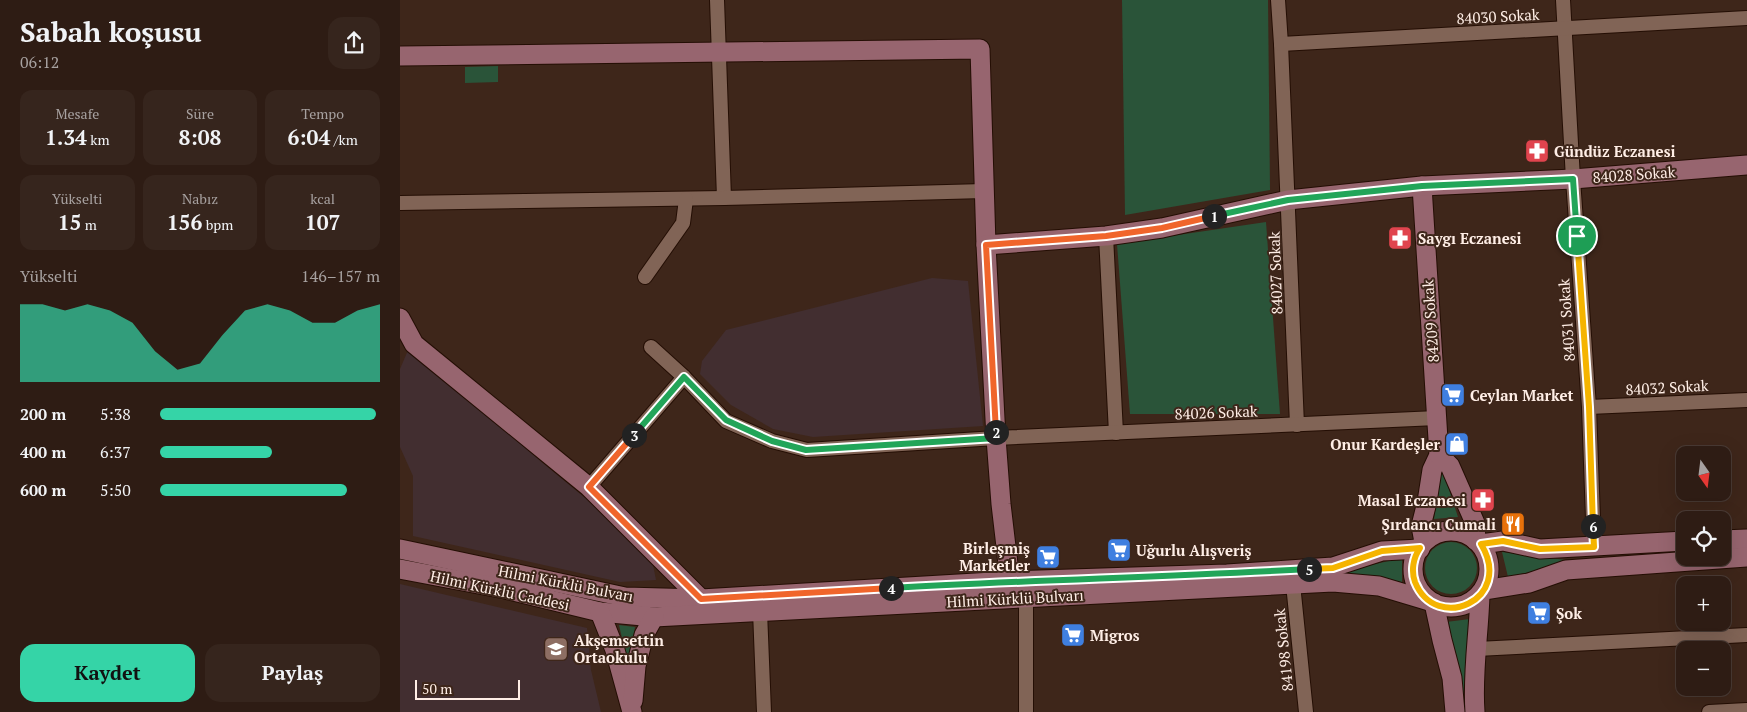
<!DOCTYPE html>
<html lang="tr">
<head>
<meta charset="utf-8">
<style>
	body { margin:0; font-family:"PT Serif",serif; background:#36251d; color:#f1f3f6; height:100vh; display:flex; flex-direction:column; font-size:19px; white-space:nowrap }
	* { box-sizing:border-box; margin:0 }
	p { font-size:16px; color:#a7a1a0 }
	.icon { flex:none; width:28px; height:28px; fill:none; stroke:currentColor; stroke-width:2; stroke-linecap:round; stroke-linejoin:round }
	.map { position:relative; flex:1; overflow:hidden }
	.details { display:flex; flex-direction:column; background:#2e1c14; width:400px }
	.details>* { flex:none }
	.needle { width:32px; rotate:166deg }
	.tools { position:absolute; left:1276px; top:446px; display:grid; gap:10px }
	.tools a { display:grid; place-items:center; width:55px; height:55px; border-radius:10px; background:#2e1c14; box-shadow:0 5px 20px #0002,0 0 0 1px #493a34; font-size:25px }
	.scale { position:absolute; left:15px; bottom:12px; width:105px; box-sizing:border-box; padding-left:5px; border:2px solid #ffeee6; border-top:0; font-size:14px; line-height:18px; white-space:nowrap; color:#ffeee6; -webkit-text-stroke:4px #3e261a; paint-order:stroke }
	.pin { position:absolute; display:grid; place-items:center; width:42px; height:42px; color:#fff; margin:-21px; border:2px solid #fff; border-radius:50%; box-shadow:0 1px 5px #0007 }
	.km { position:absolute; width:25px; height:25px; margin:-12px; border-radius:50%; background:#222; color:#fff; font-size:14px; line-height:25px; text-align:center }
	.round { display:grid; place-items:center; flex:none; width:52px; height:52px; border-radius:15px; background:#36251d }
	.summary { display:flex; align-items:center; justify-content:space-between; height:85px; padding:0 20px }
	h1 { font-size:28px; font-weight:800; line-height:38px }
	.stats { display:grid; grid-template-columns:repeat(3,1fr); gap:8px; height:85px; padding:5px 20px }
	.stats div { display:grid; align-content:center; border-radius:12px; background:#36251d; text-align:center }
	.stats b { font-size:21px; font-weight:800 }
	.stats small { font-size:14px; font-weight:400 }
	.stats p { font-size:14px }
	.chart { height:140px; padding:10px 20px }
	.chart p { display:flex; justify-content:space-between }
	.chart svg { width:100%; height:90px; margin-top:5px; fill:#35d4a7; opacity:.7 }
	.button { display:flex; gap:10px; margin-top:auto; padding:10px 20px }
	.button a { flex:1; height:58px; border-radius:15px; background:#35d4a7; color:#111; font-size:20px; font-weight:800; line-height:58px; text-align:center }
	.button a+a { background:#36251d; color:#f1f3f6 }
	ul { padding:0 20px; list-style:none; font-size:16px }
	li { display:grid; grid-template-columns:80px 60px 1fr; align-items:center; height:38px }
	li i { height:12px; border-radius:6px; background:#35d4a7 }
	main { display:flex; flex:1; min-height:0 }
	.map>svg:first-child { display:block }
	.education { fill:#422e30 }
	.green { fill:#2a5439 }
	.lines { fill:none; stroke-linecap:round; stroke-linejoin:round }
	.street-casing { stroke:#240e04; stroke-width:16 }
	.secondary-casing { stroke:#240e04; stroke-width:21 }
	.street { stroke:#816456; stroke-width:14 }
	.secondary { stroke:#97656f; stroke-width:19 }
	.split-1-casing { stroke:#fff; stroke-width:10 }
	.split-2-casing { stroke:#fff; stroke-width:10 }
	.split-3-casing { stroke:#fff; stroke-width:10 }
	.split-4-casing { stroke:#fff; stroke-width:10 }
	.split-5-casing { stroke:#fff; stroke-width:10 }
	.split-6-casing { stroke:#fff; stroke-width:10 }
	.split-7-casing { stroke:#fff; stroke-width:10 }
	.split-1 { stroke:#22a559; stroke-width:6 }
	.split-2 { stroke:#f0652b; stroke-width:6 }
	.split-3 { stroke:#22a559; stroke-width:6 }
	.split-4 { stroke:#f0652b; stroke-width:6 }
	.split-5 { stroke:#22a559; stroke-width:6 }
	.split-6 { stroke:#f5b400; stroke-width:6 }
	.split-7 { stroke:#f5b400; stroke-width:6 }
	.labels { text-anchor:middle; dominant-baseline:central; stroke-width:4; stroke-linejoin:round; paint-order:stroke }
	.street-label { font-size:15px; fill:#ffeee6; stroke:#3e261a }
	.poi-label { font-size:15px; font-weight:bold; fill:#ffeee6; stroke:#3e261a; text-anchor:start }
</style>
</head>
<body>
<main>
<section class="details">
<div class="summary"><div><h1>Sabah koşusu</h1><p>06:12</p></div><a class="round"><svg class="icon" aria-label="share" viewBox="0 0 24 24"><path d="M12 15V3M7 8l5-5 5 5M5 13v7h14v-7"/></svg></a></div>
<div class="stats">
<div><p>Mesafe</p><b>1.34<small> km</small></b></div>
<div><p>Süre</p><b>8:08</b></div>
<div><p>Tempo</p><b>6:04<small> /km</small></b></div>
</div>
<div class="stats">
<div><p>Yükselti</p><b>15<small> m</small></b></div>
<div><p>Nabız</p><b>156<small> bpm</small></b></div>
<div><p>kcal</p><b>107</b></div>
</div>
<div class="chart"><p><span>Yükselti</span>146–157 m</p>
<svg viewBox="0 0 160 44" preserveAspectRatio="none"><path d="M0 44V6L10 6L20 9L30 6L40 9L50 15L60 29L70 38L80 35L90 21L100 9L110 6L120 9L130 15L140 15L150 9L160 6V44z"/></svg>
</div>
<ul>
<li><b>200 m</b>5:38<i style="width:98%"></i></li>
<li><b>400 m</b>6:37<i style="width:51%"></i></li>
<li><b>600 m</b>5:50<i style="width:85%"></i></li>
</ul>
<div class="button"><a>Kaydet</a><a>Paylaş</a></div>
</section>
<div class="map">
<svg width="1347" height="712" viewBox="0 0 1347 712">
	<rect width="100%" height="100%" fill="#3e261a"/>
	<!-- education -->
	<g class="education">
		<polygon points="532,278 568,281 583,426 413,437 373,429 331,405 300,374 302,361 326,330"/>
		<polygon points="9,348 144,464 236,540 252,560 256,580 220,582 13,536 13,476 0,447 0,369"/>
		<polygon points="0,584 187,628 191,670 201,712 0,712"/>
	</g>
	<!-- green -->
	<g class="green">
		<polygon points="722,0 868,0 870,190 725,215"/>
		<polygon points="98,66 98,82 65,83 65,67"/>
		<polygon points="866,222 880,414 730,414 717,244"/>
		<polygon points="1042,468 1058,517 1034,519"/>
		<circle cx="1051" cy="568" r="26"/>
		<polygon points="1102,552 1166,560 1285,552 1167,563 1108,577"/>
		<polygon points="1002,558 1002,582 941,576 257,610 217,607 0,562 0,559 195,599 940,572"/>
		<polygon points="1070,619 1065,682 1067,712 1063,712 1046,622"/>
		<polygon points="219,625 235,627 228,664"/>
	</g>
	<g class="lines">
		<defs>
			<g id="street">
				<polyline points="317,0 324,198"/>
				<polyline points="878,0 881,44 897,425"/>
				<polyline points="1163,0 1173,179 1189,407 1194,547"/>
				<polyline points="881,44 1347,18"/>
				<polyline points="0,203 324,198 584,191"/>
				<polyline points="706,236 716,433"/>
				<polyline points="245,277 283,223 286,199"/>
				<polyline points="251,347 284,377 326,421 372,441 407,450 596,438 1037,418"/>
				<polyline points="1189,407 1347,400"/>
				<polyline points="189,487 284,377"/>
				<polyline points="893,584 906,712"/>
				<polyline points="626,597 626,712"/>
				<polyline points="360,611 364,712"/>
				<polyline points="1077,649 1347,635"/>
				<polyline points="1309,712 1347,710"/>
			</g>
			<g id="secondary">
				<polyline points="0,56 580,49 586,245 596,438 601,504 610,581"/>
				<polyline points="1022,186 1039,455 1032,470 1027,502 1021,526 1024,542"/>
				<polyline points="586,245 706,236 762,228 888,200 1022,186 1173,179 1347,165"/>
				<polyline points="0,318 14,344 189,487 301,599"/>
				<polyline points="1039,455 1050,466 1075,523 1076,541"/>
				<circle cx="1051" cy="569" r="38"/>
				<polyline points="1322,540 1347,539"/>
				<polyline points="1081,544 1103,541 1140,549 1285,541"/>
				<polyline points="0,549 225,597 301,599 610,581 827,574 933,567 982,551 1020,549"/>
				<polyline points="0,569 105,589 200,612 254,617 933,582 979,586 1029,601"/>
				<polyline points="1084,590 1129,583 1166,570 1347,557"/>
				<polyline points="1034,603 1042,640 1052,678 1055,712"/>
				<polyline points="200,612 215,650 232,712"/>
				<polyline points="233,701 236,666 244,635 254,617"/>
				<path d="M1075,712C1072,672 1079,634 1080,594"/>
			</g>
		</defs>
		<!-- street casing -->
		<use href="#street" class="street-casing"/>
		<!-- secondary casing -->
		<use href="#secondary" class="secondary-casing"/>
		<!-- street -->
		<use href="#street" class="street"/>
		<!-- secondary -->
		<use href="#secondary" class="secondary"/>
	</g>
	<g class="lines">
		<defs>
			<polyline id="split-1" points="814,216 888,200 1022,186 1173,179 1177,236"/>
			<polyline id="split-2" points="596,432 586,245 706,236 762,228 814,216"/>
			<polyline id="split-3" points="234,435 284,377 326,420 372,441 406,450 596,438 596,432"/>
			<polyline id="split-4" points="234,435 189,487 301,599 491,588"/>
			<path id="split-5" d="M491,588C630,580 770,577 909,569"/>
			<path id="split-6" d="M909,569L933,568L982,551L1020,548C1013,558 1011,571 1015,582C1036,634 1115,600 1081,544L1103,541L1140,549L1194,547L1193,526"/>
			<polyline id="split-7" points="1177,236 1189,407 1193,526"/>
		</defs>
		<!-- split-1 casing -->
		<use href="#split-1" class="split-1-casing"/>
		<!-- split-2 casing -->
		<use href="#split-2" class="split-2-casing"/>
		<!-- split-3 casing -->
		<use href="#split-3" class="split-3-casing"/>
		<!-- split-4 casing -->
		<use href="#split-4" class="split-4-casing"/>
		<!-- split-5 casing -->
		<use href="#split-5" class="split-5-casing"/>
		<!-- split-6 casing -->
		<use href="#split-6" class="split-6-casing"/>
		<!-- split-7 casing -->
		<use href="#split-7" class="split-7-casing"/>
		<!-- split-1 -->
		<use href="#split-1" class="split-1"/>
		<!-- split-2 -->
		<use href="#split-2" class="split-2"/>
		<!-- split-3 -->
		<use href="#split-3" class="split-3"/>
		<!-- split-4 -->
		<use href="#split-4" class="split-4"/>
		<!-- split-5 -->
		<use href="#split-5" class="split-5"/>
		<!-- split-6 -->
		<use href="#split-6" class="split-6"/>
		<!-- split-7 -->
		<use href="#split-7" class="split-7"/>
	</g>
	<!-- icons -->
	<defs>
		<symbol id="pharmacy-square" viewBox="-11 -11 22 22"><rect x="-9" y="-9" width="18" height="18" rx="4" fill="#e0444e" stroke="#3e261a"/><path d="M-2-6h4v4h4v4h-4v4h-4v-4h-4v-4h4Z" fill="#fff"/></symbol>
		<symbol id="supermarket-square" viewBox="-11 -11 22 22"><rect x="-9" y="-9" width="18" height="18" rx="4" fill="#3f7fe0" stroke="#3e261a"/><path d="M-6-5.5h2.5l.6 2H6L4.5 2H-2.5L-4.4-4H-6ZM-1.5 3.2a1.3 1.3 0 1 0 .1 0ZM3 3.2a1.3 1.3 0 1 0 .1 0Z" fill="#fff"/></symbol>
		<symbol id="shop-square" viewBox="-11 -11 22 22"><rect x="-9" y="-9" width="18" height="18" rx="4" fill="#3f7fe0" stroke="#3e261a"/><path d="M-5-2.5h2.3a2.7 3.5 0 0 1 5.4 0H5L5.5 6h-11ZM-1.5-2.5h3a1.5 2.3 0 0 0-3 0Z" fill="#fff"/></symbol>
		<symbol id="restaurant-square" viewBox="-11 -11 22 22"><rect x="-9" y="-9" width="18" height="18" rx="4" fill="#e8710a" stroke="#3e261a"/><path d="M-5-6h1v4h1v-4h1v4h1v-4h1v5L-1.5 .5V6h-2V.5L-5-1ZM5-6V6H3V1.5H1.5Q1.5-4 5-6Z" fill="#fff"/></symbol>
		<symbol id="school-square" viewBox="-11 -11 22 22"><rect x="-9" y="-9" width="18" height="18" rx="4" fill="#8d6e63" stroke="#3e261a"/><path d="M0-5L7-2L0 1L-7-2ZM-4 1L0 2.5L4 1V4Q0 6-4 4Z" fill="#fff"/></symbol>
	</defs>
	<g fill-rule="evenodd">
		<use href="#pharmacy-square" x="1123" y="137" width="28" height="28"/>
		<use href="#pharmacy-square" x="986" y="224" width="28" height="28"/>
		<use href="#supermarket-square" x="1039" y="381" width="28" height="28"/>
		<use href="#shop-square" x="1043" y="430" width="28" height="28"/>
		<use href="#pharmacy-square" x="1069" y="486" width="28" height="28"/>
		<use href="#restaurant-square" x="1099" y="510" width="28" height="28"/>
		<use href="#supermarket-square" x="705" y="536" width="28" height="28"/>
		<use href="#supermarket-square" x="634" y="543" width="28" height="28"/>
		<use href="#supermarket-square" x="1125" y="599" width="28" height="28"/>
		<use href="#supermarket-square" x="659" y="621" width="28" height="28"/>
		<use href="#school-square" x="142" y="635" width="28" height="28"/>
	</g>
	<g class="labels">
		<!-- street labels -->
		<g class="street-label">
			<text transform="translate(1098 16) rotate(-3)">84030 Sokak</text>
			<text transform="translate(1234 174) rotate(-4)">84028 Sokak</text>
			<text transform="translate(875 273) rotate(-92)">84027 Sokak</text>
			<text transform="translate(1166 320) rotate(-94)">84031 Sokak</text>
			<text transform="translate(1030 321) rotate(-94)">84209 Sokak</text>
			<text transform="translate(1267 387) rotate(-3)">84032 Sokak</text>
			<text transform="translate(816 412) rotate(-2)">84026 Sokak</text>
			<text transform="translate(166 583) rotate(11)">Hilmi Kürklü Bulvarı</text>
			<text transform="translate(100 590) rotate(12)">Hilmi Kürklü Caddesi</text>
			<text transform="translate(615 598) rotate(-3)">Hilmi Kürklü Bulvarı</text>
			<text transform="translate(883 650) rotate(-96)">84198 Sokak</text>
		</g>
		<!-- poi labels -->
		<g class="poi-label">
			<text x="1154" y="151">Gündüz Eczanesi</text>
			<text x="1018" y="238">Saygı Eczanesi</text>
			<text x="1070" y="395">Ceylan Market</text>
			<text x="1040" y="444" text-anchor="end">Onur Kardeşler</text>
			<text x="1066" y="500" text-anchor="end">Masal Eczanesi</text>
			<text x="1096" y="524" text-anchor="end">Şırdancı Cumali</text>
			<text x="630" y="548" text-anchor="end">Birleşmiş<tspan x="630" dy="17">Marketler</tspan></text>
			<text x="736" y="550">Uğurlu Alışveriş</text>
			<text x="1156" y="613">Şok</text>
			<text x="690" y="635">Migros</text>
			<text x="174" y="640">Akşemsettin<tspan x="174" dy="17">Ortaokulu</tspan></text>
		</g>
	</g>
</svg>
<div class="tools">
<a><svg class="needle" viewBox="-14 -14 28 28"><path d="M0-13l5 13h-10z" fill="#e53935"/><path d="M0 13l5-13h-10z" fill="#a7a1a0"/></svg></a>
<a><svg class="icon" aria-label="locate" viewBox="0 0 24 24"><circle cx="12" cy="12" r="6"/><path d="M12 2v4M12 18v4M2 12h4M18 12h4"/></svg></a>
<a>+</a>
<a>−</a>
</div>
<div class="scale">50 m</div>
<div class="pin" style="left:1177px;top:236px;background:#1e9e55"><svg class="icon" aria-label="arrive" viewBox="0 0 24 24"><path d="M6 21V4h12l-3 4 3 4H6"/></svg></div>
<b class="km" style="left:814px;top:216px">1</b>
<b class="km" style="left:596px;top:432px">2</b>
<b class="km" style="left:234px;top:435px">3</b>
<b class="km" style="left:491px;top:588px">4</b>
<b class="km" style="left:909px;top:569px">5</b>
<b class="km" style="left:1193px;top:526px">6</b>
</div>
</main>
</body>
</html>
